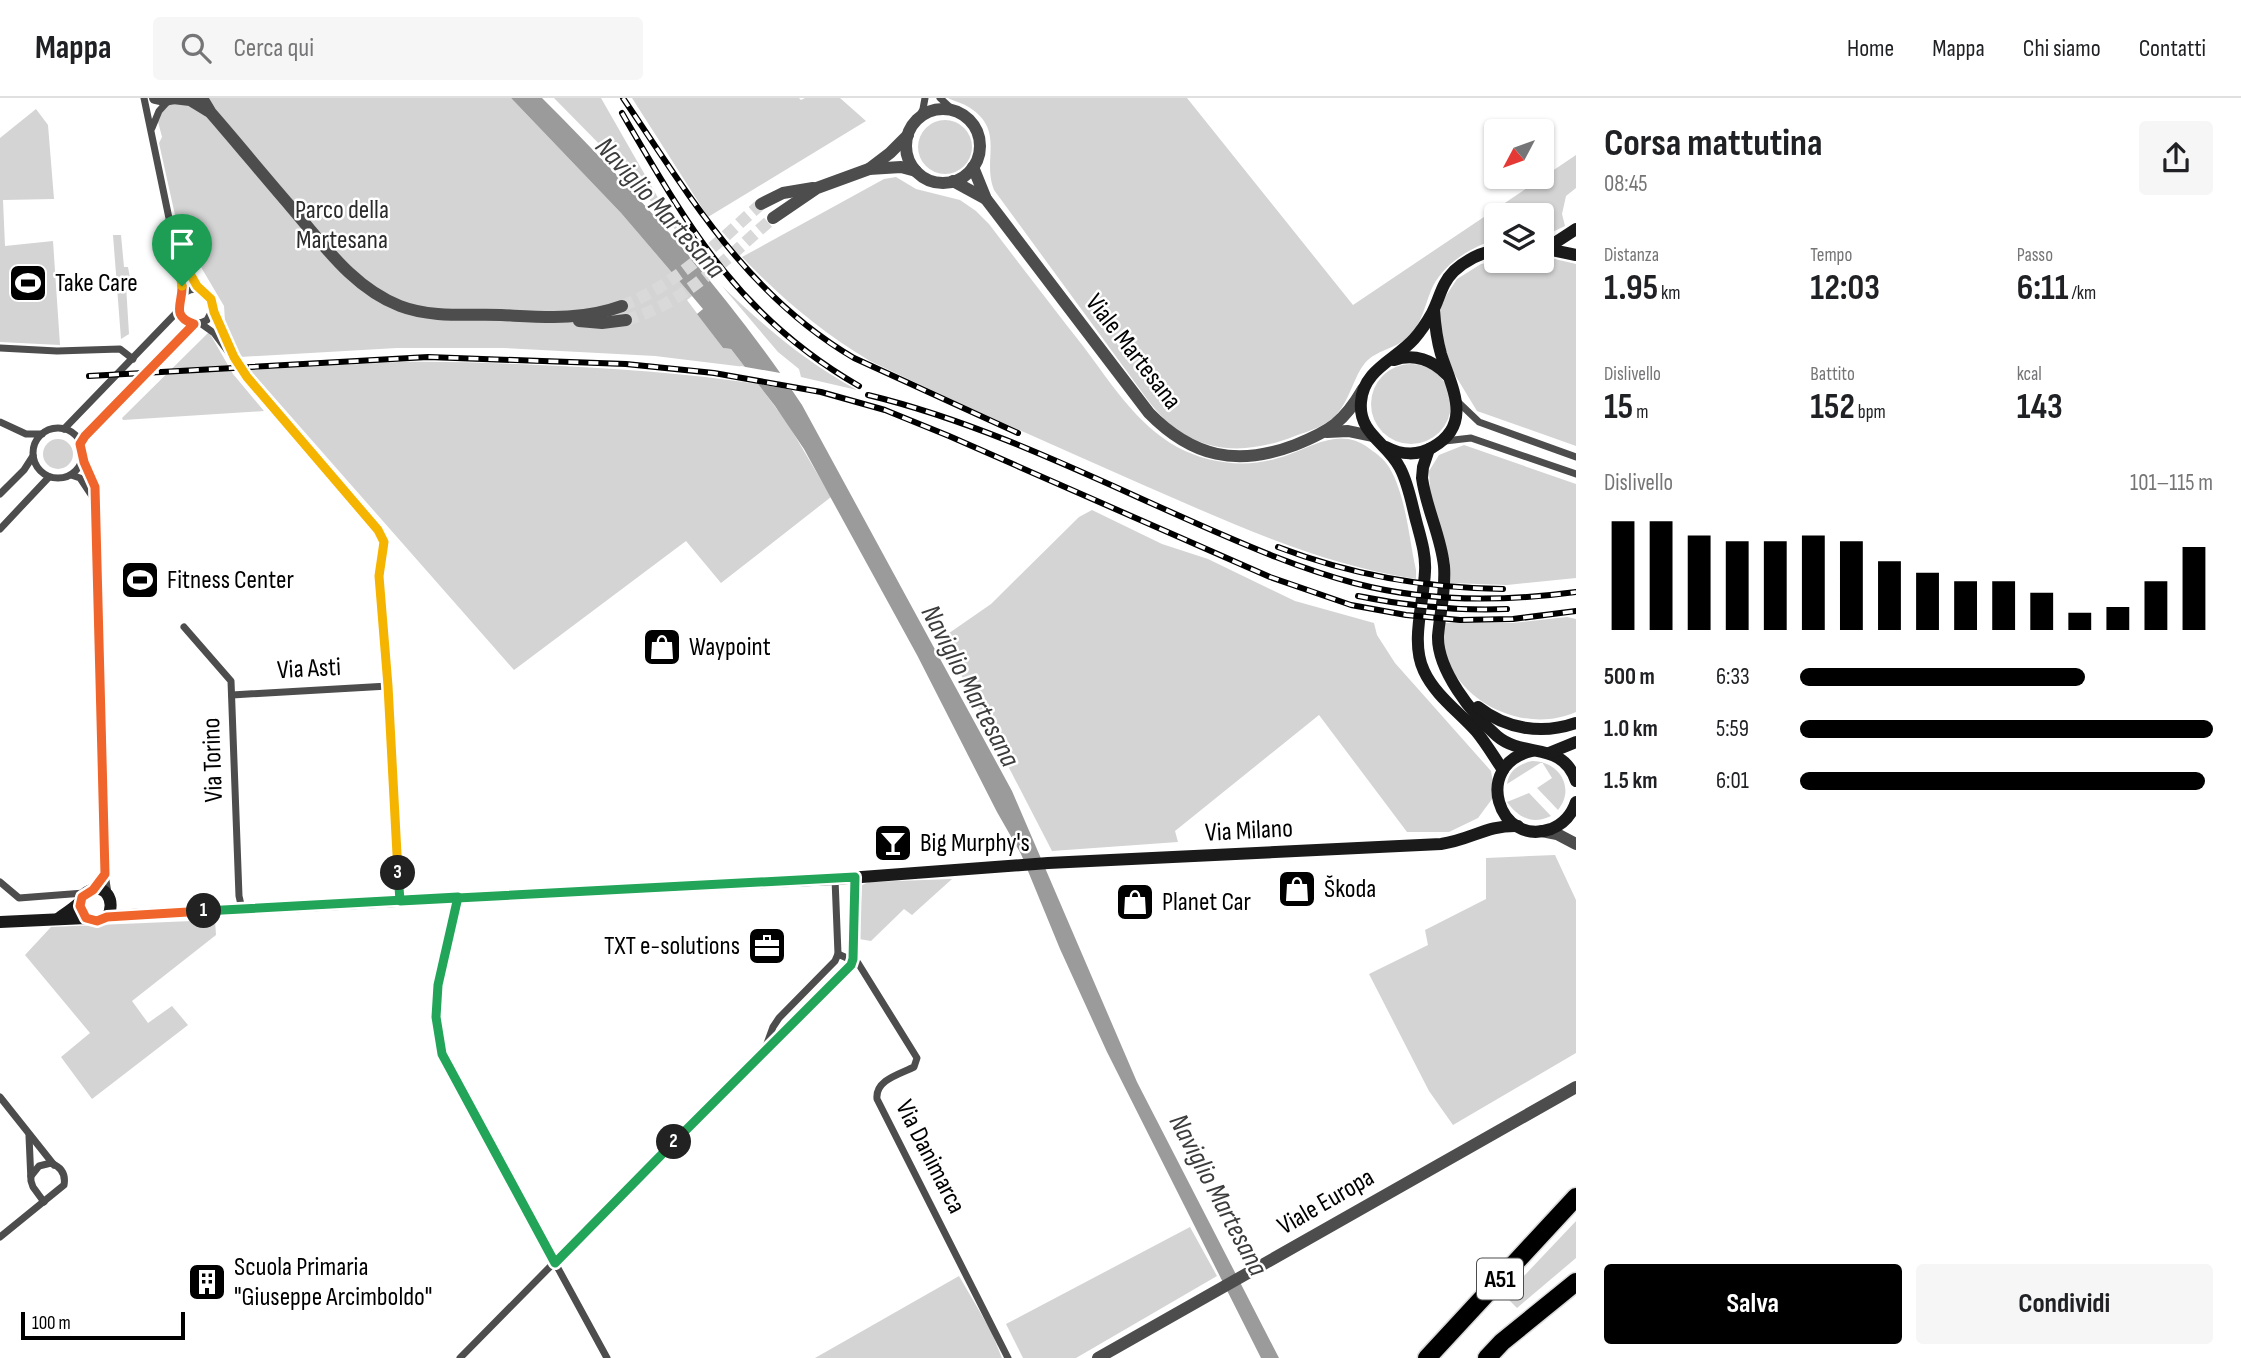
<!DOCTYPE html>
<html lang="it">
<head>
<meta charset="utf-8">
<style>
	body { margin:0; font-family:"Sofia Sans Condensed",sans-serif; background:#f6f6f6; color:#202124; height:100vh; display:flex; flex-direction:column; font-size:26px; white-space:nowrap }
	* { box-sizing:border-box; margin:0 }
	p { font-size:23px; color:#757577 }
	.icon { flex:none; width:38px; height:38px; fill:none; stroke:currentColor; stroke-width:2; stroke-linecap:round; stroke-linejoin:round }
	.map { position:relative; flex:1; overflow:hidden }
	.details { display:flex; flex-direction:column; background:#fff; width:665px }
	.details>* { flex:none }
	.needle { width:46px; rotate:229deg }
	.tools { position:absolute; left:1484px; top:21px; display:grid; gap:14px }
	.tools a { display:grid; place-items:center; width:70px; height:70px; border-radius:7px; background:#fff; box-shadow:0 2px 5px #0004; font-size:35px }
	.scale { position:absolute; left:21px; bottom:18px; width:164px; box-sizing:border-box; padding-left:7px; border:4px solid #000; border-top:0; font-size:19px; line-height:24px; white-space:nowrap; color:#000; -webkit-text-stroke:5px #fff; paint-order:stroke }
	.pin { position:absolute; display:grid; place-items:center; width:60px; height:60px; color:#fff; margin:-72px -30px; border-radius:50% 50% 50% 0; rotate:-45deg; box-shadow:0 0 7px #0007 }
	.pin .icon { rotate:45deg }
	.km { position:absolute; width:35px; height:35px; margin:-18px; border-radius:50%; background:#222; color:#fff; font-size:19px; line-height:35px; text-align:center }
	.round { display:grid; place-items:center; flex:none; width:74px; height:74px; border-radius:7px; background:#f6f6f6 }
	.headline { display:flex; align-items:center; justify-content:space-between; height:119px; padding:0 28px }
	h1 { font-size:38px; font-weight:700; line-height:52px }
	.stats { display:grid; grid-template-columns:repeat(3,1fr); gap:10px; height:119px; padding:7px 28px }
	.stats div { display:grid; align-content:center }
	.stats b { font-size:35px; font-weight:700 }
	.stats small { font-size:19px; font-weight:400 }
	.stats p { font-size:19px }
	.chart { height:196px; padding:14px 28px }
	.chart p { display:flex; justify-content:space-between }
	.chart svg { width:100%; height:126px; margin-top:7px; stroke:#000; stroke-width:6 }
	.cta { display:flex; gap:14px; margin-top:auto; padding:14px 28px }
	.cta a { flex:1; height:80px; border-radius:7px; background:#000; color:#fff; font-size:28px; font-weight:700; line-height:80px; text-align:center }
	.cta a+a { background:#f6f6f6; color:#202124 }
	ul { padding:0 28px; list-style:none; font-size:23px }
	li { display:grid; grid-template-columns:112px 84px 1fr; align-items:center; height:52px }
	li i { height:18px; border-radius:9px; background:#000 }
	header { display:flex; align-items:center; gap:42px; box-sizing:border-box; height:98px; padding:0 35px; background:#fff; border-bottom:2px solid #e0e0e0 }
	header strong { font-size:33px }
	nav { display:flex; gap:38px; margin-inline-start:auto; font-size:24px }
	.search { width:490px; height:63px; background:#f6f6f6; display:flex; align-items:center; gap:18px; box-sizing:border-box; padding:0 24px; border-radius:7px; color:#757577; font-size:26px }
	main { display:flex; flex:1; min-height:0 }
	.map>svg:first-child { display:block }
	.green { fill:#d4d4d4 }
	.water { fill:#9b9b9b }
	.pier { fill:#fff }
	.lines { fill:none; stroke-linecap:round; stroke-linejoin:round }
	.tertiary-tunnel { stroke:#d9d9d9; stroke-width:12; stroke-dasharray:12 6; stroke-linecap:butt }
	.motorway-casing { stroke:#dbdbdb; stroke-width:21 }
	.minor { stroke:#4d4d4d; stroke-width:7 }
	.tertiary { stroke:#4d4d4d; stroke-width:12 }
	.secondary { stroke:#1a1a1a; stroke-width:12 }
	.motorway { stroke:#000; stroke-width:18 }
	.rail-casing { stroke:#000; stroke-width:6 }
	.rail { stroke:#fff; stroke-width:3.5; stroke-dasharray:10; stroke-linecap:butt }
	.split-1-casing { stroke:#fff; stroke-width:14 }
	.split-2-casing { stroke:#fff; stroke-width:14 }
	.split-3-casing { stroke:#fff; stroke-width:14 }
	.split-4-casing { stroke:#fff; stroke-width:14 }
	.split-1 { stroke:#f0652b; stroke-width:9 }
	.split-2 { stroke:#22a559; stroke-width:9 }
	.split-3 { stroke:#22a559; stroke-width:9 }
	.split-4 { stroke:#f5b400; stroke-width:9 }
	.labels { text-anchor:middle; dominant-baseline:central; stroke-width:5; stroke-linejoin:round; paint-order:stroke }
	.shield { fill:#fff; stroke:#4c4c4c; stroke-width:2 }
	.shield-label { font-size:24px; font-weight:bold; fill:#000 }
	.park-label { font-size:26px; fill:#2b2b2b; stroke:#fff }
	.poi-label { font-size:26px; fill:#000; stroke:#fff; text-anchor:start }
	.street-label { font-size:26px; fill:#000; stroke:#fff }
	.water-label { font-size:28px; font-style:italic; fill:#3c3c3c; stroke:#fff }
</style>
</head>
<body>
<header>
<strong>Mappa</strong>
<div class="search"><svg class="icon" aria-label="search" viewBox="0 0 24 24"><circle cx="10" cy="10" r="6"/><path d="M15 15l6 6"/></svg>Cerca qui</div>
<nav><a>Home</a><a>Mappa</a><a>Chi siamo</a><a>Contatti</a></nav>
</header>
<main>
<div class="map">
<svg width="1576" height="1260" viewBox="0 0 1576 1260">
	<rect width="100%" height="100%" fill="#fff"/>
	<!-- green -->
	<g class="green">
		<polygon points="172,0 511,0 621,115 692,198 687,202 723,250 731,251 745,269 655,258 503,250 397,250 240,259 225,223 224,208 198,164 185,162 159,45 162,39 157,20"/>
		<polygon points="554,0 601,0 657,98 686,144 616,63"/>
		<polygon points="632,0 799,0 801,2 805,0 840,0 866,23 708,119"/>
		<path d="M948,0H1187L1353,207L1576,57V90L1566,98L1562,116L1565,128L1542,139V117H1496V142C1472,148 1445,165 1433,188C1425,205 1422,228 1407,240C1395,251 1376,252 1365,265C1354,278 1350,301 1337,316C1326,328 1309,333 1295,338C1239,360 1189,355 1150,305L994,92C982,62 1004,35 973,12C966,6 956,4 948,0Z"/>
		<polygon points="36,11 48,27 54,101 3,102 5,148 53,143 60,247 0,244 0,40"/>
		<circle cx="945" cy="49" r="27"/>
		<path d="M896,79L916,91L960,102L976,113L989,126C1020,167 1052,208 1083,248C1111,285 1136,326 1177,349C1207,365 1243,370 1275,361C1309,353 1337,326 1370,351C1377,356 1384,361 1389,369C1406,397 1409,441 1416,472V481C1318,466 1231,425 1141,386C1050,346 960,306 870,263C820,233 782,201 742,159L884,81Z"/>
		<polygon points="113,137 121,137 124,169 128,169 130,180 126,187 129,236 121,241"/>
		<polygon points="1542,158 1576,166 1576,348 1477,313 1452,272 1438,224 1442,204 1457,181 1481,166 1498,163 1542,163"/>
		<path d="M722,188C767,231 803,262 857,292L801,279L799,271L778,254Z"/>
		<polygon points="209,234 233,276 264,313 123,322 122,320"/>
		<path d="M398,264C445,263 492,265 538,267C612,270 685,275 758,286L788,326L831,399L721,485L686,443L514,572L250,272Z"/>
		<circle cx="1411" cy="306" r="40"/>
		<circle cx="58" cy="356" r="15"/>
		<polygon points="1464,347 1576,386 1576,480 1507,487 1450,485 1450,464 1430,394 1429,373 1439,357"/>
		<polygon points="1092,412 1162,446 1208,461 1295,503 1374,525 1377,537 1395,565 1491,673 1495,697 1478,720 1449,734 1407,734 1319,617 1175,733 1178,744 1052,753 942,540 991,506 1079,419"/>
		<path d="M1567,519L1576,521V614C1531,634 1473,612 1450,568C1443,555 1443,540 1443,525H1513Z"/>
		<path d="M1532,663C1559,663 1576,690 1558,712L1537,690L1552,680L1542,664L1507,686C1509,672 1519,666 1532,663Z"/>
		<path d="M1529,695L1551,718C1532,727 1519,720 1507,704Z"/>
		<polygon points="1555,757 1576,802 1576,955 1453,1027 1429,993 1369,876 1428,847 1425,832 1486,801 1486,760"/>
		<polygon points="952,781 912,817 904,811 871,843 859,841 862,787 869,784"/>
		<polygon points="215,822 216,837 132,903 148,925 172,908 188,927 92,1001 61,959 90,935 25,857 51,829"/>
		<polygon points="1576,1123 1576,1160 1517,1210 1505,1198"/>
		<polygon points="1190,1129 1217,1178 1076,1260 1023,1260 1006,1226"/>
		<polygon points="959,1178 991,1233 1002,1260 815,1260"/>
	</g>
	<!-- water -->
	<path class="water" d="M511,0H542C638,96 727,194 802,307L1012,693L1137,984L1279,1260H1261L1107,954L1060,851L1021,756L997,714L917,557L804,351L775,308L731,251L723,250L697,216L703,211L692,198L621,115Z"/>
	<!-- pier -->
	<polygon class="pier" points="740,268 786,276 798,293 753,285"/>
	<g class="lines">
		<!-- tertiary-tunnel -->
		<g class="tertiary-tunnel">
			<path d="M622,208C676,187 718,144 761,106"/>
			<path d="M626,222C685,206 728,158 773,120"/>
		</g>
		<defs>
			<g id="motorway">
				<polyline points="1427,1260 1576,1099"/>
				<polyline points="1487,1260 1502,1244 1576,1184"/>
			</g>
		</defs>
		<!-- motorway casing -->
		<use href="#motorway" class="motorway-casing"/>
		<!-- minor -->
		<g class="minor">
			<polyline points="144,0 180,173 183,197"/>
			<polyline points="940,0 954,13"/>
			<polyline points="918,21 923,11 925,0"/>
			<polyline points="152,30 159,13 169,2"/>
			<polyline points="180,160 200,192"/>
			<path d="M213,211L207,222C182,237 167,201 190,192C197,190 205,192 210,198C213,203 212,208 214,214C217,226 225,238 230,249"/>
			<path d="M200,225L214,235L247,279L382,439C386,451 379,465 379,478L388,588L399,803"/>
			<polyline points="0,250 57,253 120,251 133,261"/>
			<polyline points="1457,303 1479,324 1576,359"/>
			<polyline points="0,324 26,336 42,336"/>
			<circle cx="58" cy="355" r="25"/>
			<polyline points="64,331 179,212"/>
			<polyline points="1445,343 1471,340 1576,376"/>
			<polyline points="80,346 85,338 194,226"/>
			<polyline points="82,358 95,389 105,776 108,795"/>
			<polyline points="71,377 80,380 94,401"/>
			<polyline points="0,396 24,372 33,358"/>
			<polyline points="0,431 49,379"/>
			<polyline points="184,529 231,583 239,798 242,811"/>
			<polyline points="232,597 388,588"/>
			<polyline points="0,784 19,800 84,795"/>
			<polyline points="458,799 438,887 436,919 441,956 607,1260"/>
			<path d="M838,856L858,865L917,960L914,969C900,976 875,982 877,1001L1008,1260"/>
			<polyline points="765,951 773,929 779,920 835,863 838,856 835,781"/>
			<polyline points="0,999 54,1067"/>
			<polyline points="29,1038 31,1083 33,1089 44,1104"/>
			<path d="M0,1139L64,1087C66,1076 61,1069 51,1065L39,1068L31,1078"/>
			<polyline points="460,1260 765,951 780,940 846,874 853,861 855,779"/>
		</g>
		<!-- tertiary -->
		<g class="tertiary">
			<polyline points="155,0 164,2 174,0"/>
			<polyline points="173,0 190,2 208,13"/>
			<path d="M202,0L211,15C238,46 264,78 291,109C323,146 353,190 400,208C431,220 469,216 501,217C543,219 581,223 622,208"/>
			<circle cx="943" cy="48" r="37"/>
			<path d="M973,69L986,101L1149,315C1192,359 1237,369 1295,347C1330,333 1344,324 1363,291"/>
			<polyline points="869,71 901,69 916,73"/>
			<polyline points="953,83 986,101"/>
			<polyline points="761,106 783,95 813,90"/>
			<polyline points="773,120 817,90 869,71 890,55 908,37"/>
			<polyline points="579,223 602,225 626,222"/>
			<polyline points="1327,334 1348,333 1372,338"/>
			<polyline points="1542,733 1557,736 1576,746"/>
			<polyline points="1098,1260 1576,989"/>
		</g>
		<!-- secondary -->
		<g class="secondary">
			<polyline points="1542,150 1576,157"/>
			<polyline points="1547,150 1576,131"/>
			<path d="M1496,152C1480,155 1466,162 1454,173C1441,186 1440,200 1432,215C1427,224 1421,233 1414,241C1395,262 1363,272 1361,304C1358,336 1388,345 1400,370C1409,387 1412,408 1417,426C1421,441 1426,457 1425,473C1424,503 1410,545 1424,573C1435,597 1458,613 1476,633C1486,645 1494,659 1503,672"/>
			<path d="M1394,262C1414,255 1433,262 1447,277"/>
			<path d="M1386,349C1401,357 1418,358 1433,349C1474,326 1451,288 1441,256C1437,242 1435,227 1434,212"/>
			<path d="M1429,351L1423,369L1422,380C1426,410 1441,438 1444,468C1446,491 1440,515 1438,538C1437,572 1472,616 1497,638C1524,661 1562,642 1576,683"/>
			<path d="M1478,609C1506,631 1542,637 1576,625"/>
			<path d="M1532,653C1472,666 1498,750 1551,731C1564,726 1572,716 1576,704"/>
			<polyline points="1549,655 1576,644"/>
			<path d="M58,821C65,815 75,810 81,803C85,797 81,798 87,794C105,783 117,804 107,819"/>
			<path d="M0,824L86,820L97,823L107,819L131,817L659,789L835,781L1048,765L1441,746C1471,742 1486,727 1518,728"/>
		</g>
		<!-- motorway -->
		<use href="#motorway" class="motorway"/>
		<defs>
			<g id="rail">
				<path d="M623,0C690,99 748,198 854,260L1018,335"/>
				<path d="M622,15C689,130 739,219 859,288"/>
				<polyline points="89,278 428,259 626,266 714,275 821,294 885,312 949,338 1270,479 1351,507 1406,517 1460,522 1513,521 1576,513"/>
				<path d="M868,297C984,325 1091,379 1200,427C1250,449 1301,471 1354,485C1426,504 1502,504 1576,494"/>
				<path d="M1278,449C1351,477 1425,490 1503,491"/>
				<path d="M1358,498C1407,508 1457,513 1507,511"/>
			</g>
		</defs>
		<!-- rail casing -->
		<use href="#rail" class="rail-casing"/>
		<!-- rail -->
		<use href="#rail" class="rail"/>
	</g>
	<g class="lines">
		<defs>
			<path id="split-1" d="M182,188C183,205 170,218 194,226L85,338L80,346L84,364L95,389L105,776L93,792L82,799L80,808L86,820L97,823L107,819L204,813"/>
			<polyline id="split-2" points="204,813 458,799 438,887 436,919 442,956 555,1165 674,1044"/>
			<polyline id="split-3" points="398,775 400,803 855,779 853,861 851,867 674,1044"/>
			<polyline id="split-4" points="182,188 176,151 197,188 211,201 214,214 234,259 247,279 378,432 384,444 379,478 388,588 398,775"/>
		</defs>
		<!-- split-1 casing -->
		<use href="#split-1" class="split-1-casing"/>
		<!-- split-2 casing -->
		<use href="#split-2" class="split-2-casing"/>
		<!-- split-3 casing -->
		<use href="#split-3" class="split-3-casing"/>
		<!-- split-4 casing -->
		<use href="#split-4" class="split-4-casing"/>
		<!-- split-1 -->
		<use href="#split-1" class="split-1"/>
		<!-- split-2 -->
		<use href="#split-2" class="split-2"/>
		<!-- split-3 -->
		<use href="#split-3" class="split-3"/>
		<!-- split-4 -->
		<use href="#split-4" class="split-4"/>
	</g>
	<!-- icons -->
	<defs>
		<symbol id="stadium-square" viewBox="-11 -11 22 22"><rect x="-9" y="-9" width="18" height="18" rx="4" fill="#000" stroke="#fff"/><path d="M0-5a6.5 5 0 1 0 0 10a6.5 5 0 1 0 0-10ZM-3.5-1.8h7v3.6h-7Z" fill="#fff"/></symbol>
		<symbol id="shop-square" viewBox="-11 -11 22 22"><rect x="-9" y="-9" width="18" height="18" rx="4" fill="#000" stroke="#fff"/><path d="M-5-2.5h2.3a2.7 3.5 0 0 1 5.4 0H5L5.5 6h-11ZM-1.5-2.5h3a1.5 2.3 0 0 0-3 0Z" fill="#fff"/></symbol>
		<symbol id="bar-square" viewBox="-11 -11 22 22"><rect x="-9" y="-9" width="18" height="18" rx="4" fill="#000" stroke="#fff"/><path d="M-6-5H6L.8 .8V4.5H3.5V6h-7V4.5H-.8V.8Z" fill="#fff"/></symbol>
		<symbol id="office-square" viewBox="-11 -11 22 22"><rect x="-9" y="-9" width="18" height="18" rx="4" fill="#000" stroke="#fff"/><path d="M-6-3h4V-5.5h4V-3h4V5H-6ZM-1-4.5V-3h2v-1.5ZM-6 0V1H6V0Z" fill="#fff"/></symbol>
		<symbol id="building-square" viewBox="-11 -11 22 22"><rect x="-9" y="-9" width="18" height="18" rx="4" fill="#000" stroke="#fff"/><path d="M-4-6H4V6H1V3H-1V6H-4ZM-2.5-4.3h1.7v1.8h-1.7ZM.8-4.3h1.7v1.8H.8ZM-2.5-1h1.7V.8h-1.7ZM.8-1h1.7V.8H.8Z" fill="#fff"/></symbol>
	</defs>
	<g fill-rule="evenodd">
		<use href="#stadium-square" x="6" y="163" width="44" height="44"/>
		<use href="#stadium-square" x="118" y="460" width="44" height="44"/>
		<use href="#shop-square" x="640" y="527" width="44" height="44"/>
		<use href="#bar-square" x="871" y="723" width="44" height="44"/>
		<use href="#shop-square" x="1275" y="769" width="44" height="44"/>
		<use href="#shop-square" x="1113" y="782" width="44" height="44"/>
		<use href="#office-square" x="745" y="826" width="44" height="44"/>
		<use href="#building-square" x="185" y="1162" width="44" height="44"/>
	</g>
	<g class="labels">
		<!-- shield labels -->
		<rect class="shield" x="1477" y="1160.5" width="46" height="41" rx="5"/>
		<g class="shield-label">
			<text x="1500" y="1181">A51</text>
		</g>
		<!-- park labels -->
		<g class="park-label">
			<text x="342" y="112">Parco della<tspan x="342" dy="30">Martesana</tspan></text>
		</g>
		<!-- poi labels -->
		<g class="poi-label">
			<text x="55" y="185">Take Care</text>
			<text x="167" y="482">Fitness Center</text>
			<text x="689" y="549">Waypoint</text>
			<text x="920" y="745">Big Murphy's</text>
			<text x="1324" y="791">Škoda</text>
			<text x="1162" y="804">Planet Car</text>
			<text x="740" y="848" text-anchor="end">TXT e-solutions</text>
			<text x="234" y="1169">Scuola Primaria<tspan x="234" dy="30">"Giuseppe Arcimboldo"</tspan></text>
		</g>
		<!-- street labels -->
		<g class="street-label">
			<text transform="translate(1133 254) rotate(52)">Viale Martesana</text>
			<text transform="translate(309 571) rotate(-3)">Via Asti</text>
			<text transform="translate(213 662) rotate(-92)">Via Torino</text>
			<text transform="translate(1249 733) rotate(-3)">Via Milano</text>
			<text transform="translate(930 1059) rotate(63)">Via Danimarca</text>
			<text transform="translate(1326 1104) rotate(-30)">Viale Europa</text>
		</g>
		<!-- water labels -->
		<g class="water-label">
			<text transform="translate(660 110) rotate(48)">Naviglio Martesana</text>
			<text transform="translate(970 588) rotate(62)">Naviglio Martesana</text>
			<text transform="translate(1218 1097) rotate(62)">Naviglio Martesana</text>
		</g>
	</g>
</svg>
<div class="tools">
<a><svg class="needle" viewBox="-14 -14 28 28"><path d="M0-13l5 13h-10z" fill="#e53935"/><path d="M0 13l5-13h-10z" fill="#757577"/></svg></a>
<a><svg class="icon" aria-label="layers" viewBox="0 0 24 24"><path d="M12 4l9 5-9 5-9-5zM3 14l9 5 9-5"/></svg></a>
</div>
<div class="scale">100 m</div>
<div class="pin" style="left:182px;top:188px;background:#1e9e55"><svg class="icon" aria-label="arrive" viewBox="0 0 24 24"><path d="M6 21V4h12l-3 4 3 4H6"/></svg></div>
<b class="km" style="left:204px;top:813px">1</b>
<b class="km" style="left:674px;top:1044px">2</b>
<b class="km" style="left:398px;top:775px">3</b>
</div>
<section class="details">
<div class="headline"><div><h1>Corsa mattutina</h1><p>08:45</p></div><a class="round"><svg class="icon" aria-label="share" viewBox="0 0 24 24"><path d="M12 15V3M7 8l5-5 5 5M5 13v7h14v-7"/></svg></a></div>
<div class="stats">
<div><p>Distanza</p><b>1.95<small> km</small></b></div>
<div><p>Tempo</p><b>12:03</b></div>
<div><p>Passo</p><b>6:11<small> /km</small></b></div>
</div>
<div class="stats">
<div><p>Dislivello</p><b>15<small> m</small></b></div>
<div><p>Battito</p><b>152<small> bpm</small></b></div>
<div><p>kcal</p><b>143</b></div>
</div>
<div class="chart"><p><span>Dislivello</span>101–115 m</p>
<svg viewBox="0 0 160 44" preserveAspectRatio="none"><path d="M5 44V6M15 44V6M25 44V11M35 44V13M45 44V13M55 44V11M65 44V13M75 44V20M85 44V24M95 44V27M105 44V27M115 44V31M125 44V38M135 44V36M145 44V27M155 44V15"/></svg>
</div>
<ul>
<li><b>500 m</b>6:33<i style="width:69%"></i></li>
<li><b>1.0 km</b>5:59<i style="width:100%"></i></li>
<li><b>1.5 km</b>6:01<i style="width:98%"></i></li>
</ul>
<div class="cta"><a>Salva</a><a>Condividi</a></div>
</section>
</main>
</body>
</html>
